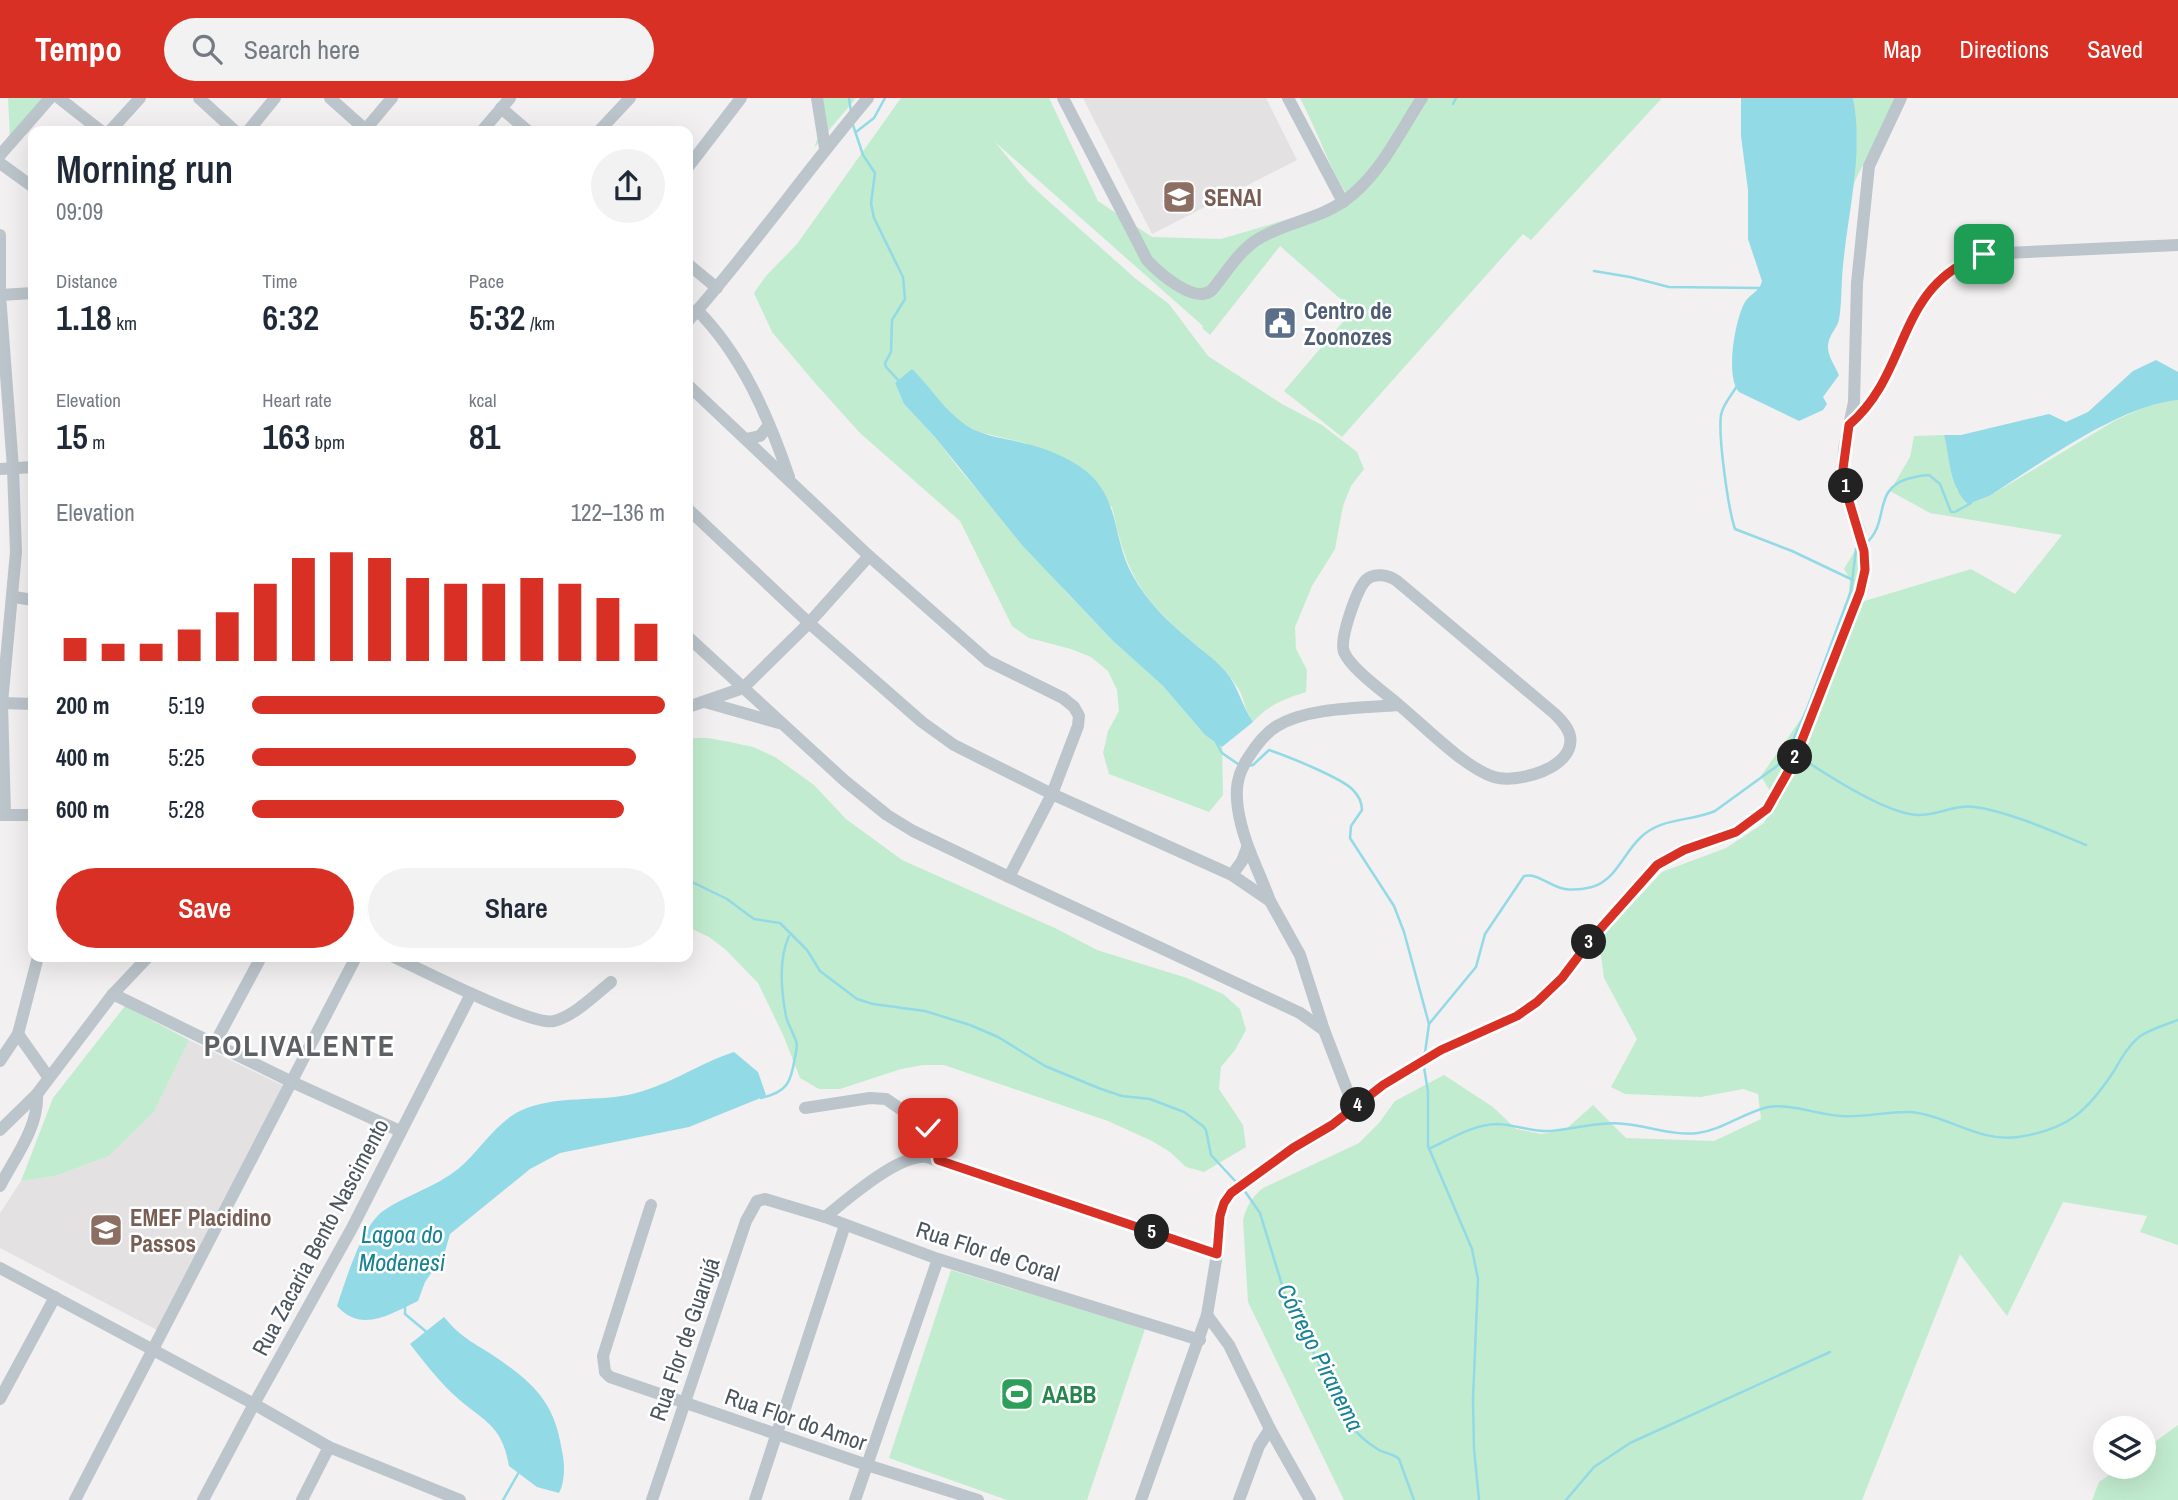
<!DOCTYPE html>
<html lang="en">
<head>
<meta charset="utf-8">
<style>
	body { margin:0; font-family:"Archivo Narrow",sans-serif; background:#f2f2f3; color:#1f2937; height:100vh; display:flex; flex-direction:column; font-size:26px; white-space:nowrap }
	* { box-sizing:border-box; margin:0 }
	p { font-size:23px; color:#747a83 }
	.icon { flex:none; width:38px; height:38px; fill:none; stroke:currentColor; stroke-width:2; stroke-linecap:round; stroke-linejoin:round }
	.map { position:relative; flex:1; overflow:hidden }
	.drawer { position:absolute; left:28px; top:28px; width:665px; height:836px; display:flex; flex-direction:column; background:#fff; border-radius:14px; box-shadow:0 7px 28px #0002 }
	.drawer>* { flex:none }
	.controls { position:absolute; left:2093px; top:1318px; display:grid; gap:14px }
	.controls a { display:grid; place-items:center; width:63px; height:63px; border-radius:50%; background:#fff; box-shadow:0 7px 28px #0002; font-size:35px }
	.pin { position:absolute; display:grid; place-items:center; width:60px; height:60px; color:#fff; margin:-30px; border-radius:14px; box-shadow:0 4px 10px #0006 }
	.km { position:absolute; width:35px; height:35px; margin:-18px; border-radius:50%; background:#222; color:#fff; font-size:19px; line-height:35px; text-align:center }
	.round { display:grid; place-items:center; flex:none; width:74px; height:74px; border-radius:37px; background:#f2f2f3 }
	.head { display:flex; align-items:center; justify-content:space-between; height:119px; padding:0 28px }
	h1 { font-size:38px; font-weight:600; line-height:52px }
	.figures { display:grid; grid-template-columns:repeat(3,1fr); gap:10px; height:119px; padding:7px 28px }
	.figures div { display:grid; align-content:center }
	.figures b { font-size:35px; font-weight:600 }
	.figures small { font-size:19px; font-weight:400 }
	.figures p { font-size:19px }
	.chart { height:196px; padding:14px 28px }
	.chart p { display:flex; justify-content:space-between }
	.chart svg { width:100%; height:126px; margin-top:7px; stroke:#d93025; stroke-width:6 }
	.action { display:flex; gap:14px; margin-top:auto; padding:14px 28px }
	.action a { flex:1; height:80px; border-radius:42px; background:#d93025; color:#fff; font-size:28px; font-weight:600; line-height:80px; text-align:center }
	.action a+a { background:#f2f2f3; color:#1f2937 }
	ul { padding:0 28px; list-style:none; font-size:23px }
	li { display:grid; grid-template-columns:112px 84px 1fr; align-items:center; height:52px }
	li i { height:18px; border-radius:9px; background:#d93025 }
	header { display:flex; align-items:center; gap:42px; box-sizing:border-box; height:98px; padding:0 35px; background:#d93025; color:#fff }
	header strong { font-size:33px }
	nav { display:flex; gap:38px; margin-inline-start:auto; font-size:24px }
	.search { width:490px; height:63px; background:#f2f2f3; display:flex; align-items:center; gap:18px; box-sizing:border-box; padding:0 24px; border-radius:38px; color:#747a83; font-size:26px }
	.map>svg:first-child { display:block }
	.education { fill:#e3e1e1 }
	.green { fill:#c2eccf }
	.water { fill:#92dae6 }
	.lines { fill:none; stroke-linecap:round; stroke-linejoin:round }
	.stream { stroke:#92dae6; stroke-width:2.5 }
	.minor { stroke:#bcc5cb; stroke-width:12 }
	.route-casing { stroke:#fff; stroke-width:14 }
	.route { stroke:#d93025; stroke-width:9 }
	.labels { text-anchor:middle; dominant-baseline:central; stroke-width:5; stroke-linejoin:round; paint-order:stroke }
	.education-label { font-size:23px; font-weight:bold; fill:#785e54; stroke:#fff; text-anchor:start }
	.service-label { font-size:23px; font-weight:bold; fill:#4e5e75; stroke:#fff; text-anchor:start }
	.street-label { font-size:23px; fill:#49545c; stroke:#fff }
	.leisure-label { font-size:23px; font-weight:bold; fill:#27864d; stroke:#fff; text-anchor:start }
	.water-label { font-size:24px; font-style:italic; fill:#168293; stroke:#fff }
	.district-label { font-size:30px; font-weight:bold; letter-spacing:2px; fill:#5d6164; stroke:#fff }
</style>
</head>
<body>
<header>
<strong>Tempo</strong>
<div class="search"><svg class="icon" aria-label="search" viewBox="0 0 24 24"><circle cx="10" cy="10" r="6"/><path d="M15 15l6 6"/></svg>Search here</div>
<nav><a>Map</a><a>Directions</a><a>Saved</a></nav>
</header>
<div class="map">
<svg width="2178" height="1402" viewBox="0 0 2178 1402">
	<rect width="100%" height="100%" fill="#f2f0f0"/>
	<!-- education -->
	<g class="education">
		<polygon points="1083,0 1266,0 1297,62 1152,136"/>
		<polygon points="189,942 286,989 159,1233 0,1150 0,1115 21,1083 55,1078 109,1058 154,1014"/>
	</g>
	<!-- green -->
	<g class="green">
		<polygon points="8,0 45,0 10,41"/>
		<polygon points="819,0 856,0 814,50 825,20"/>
		<path d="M901,0H1049L1098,103L1152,139L1221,141L1319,112L1347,97C1328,67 1317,32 1300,0H1662L1531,142L1523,136L1342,339L1284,293L1353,212L1280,148L1210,237L1202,230L1203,228L995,44L1028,84L1045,100L1136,181L1169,206L1208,258L1282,306L1322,327L1357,354L1364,371L1351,388L1343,408L1335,451L1312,488L1295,529L1296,551L1307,572L1306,594C1284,601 1268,607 1253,624C1244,611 1244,599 1238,590C1225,570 1205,555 1188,540C1138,497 1126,473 1112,409L1025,345L979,334L958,323L942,306L895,285L904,306L934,338L960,372L1067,495L1112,542L1163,588L1205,637L1222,649L1223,697L1209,714L1109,676L1103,655L1108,633L1119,613L1117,592L1108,573L1091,559L1071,551L1029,540L1012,528L960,423L860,335L815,285L772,234L754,195L766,178L797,146Z"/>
		<polygon points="1853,0 1896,0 1853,87 1857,40"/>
		<path d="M2178,302V1147L2140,1134L2147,1118L2063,1104L2007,1218L1960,1156L1862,1402H1344L1248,1204L1243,1122C1247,1107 1252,1099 1263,1090L1359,1045L1379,1025L1395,1003L1444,977L1493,1009L1516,1031L1541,1036L1565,1032L1593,1007L1626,1040L1714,1043L1761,1021L1758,996L1743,991L1701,999L1625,996L1611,989L1637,941L1604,880L1601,858L1594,847L1662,774L1726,750L1764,725L1776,703L1761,678L1803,618L1848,504L1850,481L1844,471L1860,444L1861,504L1971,471L2015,496L2062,437L1930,415L1890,393L1910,359L1914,338L1944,337L1957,393L1991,397L2116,322L2159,303Z"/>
		<polygon points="688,640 708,640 730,644 753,649 775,659 814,687 846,721 902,762 1057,831 1097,852 1187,880 1223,896 1240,911 1246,932 1235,952 1221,969 1219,991 1243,1027 1246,1049 1204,1074 1186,1069 1170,1054 1152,1043 1108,1023 944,967 923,967 901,971 840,991 819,991 800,980 784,939 758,885 726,852 709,839 688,829"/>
		<polygon points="125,908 189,942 154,1014 109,1058 55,1078 21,1083 53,1000"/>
		<polygon points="951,1172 1145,1231 1087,1402 1007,1402 889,1360"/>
		<polygon points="2178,1327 2178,1402 2092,1402 2099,1384 2121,1369 2144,1368 2144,1352"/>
	</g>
	<!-- water -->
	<g class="water">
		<path d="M1741,0H1853C1864,56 1848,112 1843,168C1841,185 1842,205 1839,222C1837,230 1829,237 1828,247C1827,257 1835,268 1839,277L1823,299L1827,306L1823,312L1799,323L1739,294C1725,279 1735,221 1745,204C1750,196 1760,193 1762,183L1748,141V92L1741,38Z"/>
		<path d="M2156,262L2178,274V302C2120,307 2041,365 1991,397L1968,406C1949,389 1950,360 1944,337H1961L2049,316L2066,324L2088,314L2133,273Z"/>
		<path d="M912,271C934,292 948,320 977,333C991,339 1008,341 1023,345C1045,350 1068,359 1086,373C1121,402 1112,442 1133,478C1146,502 1168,524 1189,541C1201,552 1215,561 1225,573C1239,589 1241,607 1253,624L1222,649L1205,637L1163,588L1112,542L1022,447L934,338L904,306L895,285Z"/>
		<path d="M734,954L758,974L766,997L763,999L689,1029L560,1055L530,1071L450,1136L444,1157L425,1184L418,1203C392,1215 362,1236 337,1208C345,1184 362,1128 383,1113C406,1097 436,1089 458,1071C479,1054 495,1025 520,1013C555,996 599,1005 636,995C671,986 700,965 734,954Z"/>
		<path d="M444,1219C463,1242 477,1246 500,1262C537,1288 555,1307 562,1353C565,1366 565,1384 559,1395L537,1389L509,1368C502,1325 482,1323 454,1297C437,1281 424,1264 410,1246Z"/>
	</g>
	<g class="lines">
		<!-- stream -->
		<g class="stream">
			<polyline points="849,0 851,14"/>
			<polyline points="1453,6 1456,0"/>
			<polyline points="852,24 863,57 875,75 871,105 874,120 903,179 905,201 892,222 891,254 885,265 886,269 899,283"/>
			<polyline points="856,34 874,20 885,0"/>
			<polyline points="1594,173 1630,179 1669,189 1760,190"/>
			<path d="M1737,288C1731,298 1723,306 1721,317C1718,338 1728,410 1735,431L1792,453L1853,482"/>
			<path d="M1866,445C1890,425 1872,392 1907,381C1915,379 1921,377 1929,377L1940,386L1951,414H1955L1971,405"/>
			<polyline points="1216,644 1222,655 1238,666"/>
			<path d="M1803,661C1830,679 1885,715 1917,717C1937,718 1955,706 1975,709C2010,714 2054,734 2086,747"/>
			<path d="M1248,668L1253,667L1269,652C1287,658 1342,680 1353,692C1359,698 1362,704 1362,712L1351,728L1350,740L1394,808L1404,834L1429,926L1425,955"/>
			<polyline points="688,782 727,801 754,821 780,825 807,852 820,873 857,901 873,906 925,913 970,927 998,939 1045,968 1101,991 1122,998 1150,1001 1184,1014 1203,1028 1206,1032 1211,1057 1237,1085"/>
			<path d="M1429,926L1476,869L1485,836L1524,778C1539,775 1550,789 1565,791C1572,792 1584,791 1592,789C1616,782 1623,756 1640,740C1661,719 1690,724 1715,713L1777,668L1788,653L1807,611L1851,493L1856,451"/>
			<polyline points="1424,969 1428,994 1428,1048 1472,1151 1478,1181 1473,1301 1474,1351 1479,1402"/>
			<path d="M761,1000C787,994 791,985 795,959C796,954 798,948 796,943C793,934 788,927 786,918C781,892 778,862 789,838"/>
			<path d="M1429,1051C1450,1041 1474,1026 1498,1026C1516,1027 1532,1034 1551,1033C1574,1031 1602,1023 1625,1026C1648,1028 1674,1038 1698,1035C1722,1032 1743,1015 1768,1009C1788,1005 1820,1017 1841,1018C1864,1020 1887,1013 1910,1014C1947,1017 1980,1045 2018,1039C2067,1032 2087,1014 2114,973C2121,961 2128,948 2139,939C2150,931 2165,927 2178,922"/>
			<path d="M1244,1092L1260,1115L1286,1200L1349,1325C1357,1336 1367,1345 1379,1352C1386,1356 1393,1355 1399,1361L1414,1402"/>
			<polyline points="405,1208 405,1216 429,1236"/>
			<polyline points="503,1402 519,1374"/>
			<polyline points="1566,1402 1594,1369 1630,1345 1830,1254"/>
		</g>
		<!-- minor -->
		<g class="minor">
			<polyline points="59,0 101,33"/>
			<polyline points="199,0 235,33"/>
			<polyline points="330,0 367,33"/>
			<polyline points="817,0 825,50"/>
			<path d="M1063,0L1147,162C1159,175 1195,207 1212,192C1225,176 1238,155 1255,143C1282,125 1317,122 1344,103C1379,79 1399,35 1422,0"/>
			<polyline points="1288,0 1343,104"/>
			<polyline points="501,10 528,33"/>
			<polyline points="365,32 392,0"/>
			<polyline points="110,33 140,0"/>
			<polyline points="248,33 275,0"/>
			<polyline points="482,33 510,0"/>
			<polyline points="599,33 630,0"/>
			<polyline points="0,57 50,0"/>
			<polyline points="0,65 33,89"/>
			<polyline points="688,69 741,0"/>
			<polyline points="0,137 0,197 13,370 16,454 2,605 5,717"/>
			<polyline points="688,166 717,190"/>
			<polyline points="0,197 33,195"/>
			<path d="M697,212C742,257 769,320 789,379"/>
			<path d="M688,223C751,152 806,73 868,0"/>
			<polyline points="688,287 869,458 988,563 1063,600 1074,609 1079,618 1078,628 1052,696 1009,779"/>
			<path d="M1849,327C1912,272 1894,189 1984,156L2178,147"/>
			<polyline points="746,341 760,338 769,327"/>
			<polyline points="0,371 33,369"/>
			<polyline points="688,411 809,525 922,624 954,647 1052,696 1232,777 1270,803 1300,857 1324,932 1354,1010"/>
			<polyline points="14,499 33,502"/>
			<polyline points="688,539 845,683 887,717 913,733 1009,779 1300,915 1324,932"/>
			<polyline points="705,604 779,625"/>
			<polyline points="2,605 33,606"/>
			<polyline points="688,609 743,590 809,525 869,458"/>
			<polyline points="0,717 33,717"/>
			<polyline points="1232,777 1242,763 1247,750"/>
			<path d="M1270,803C1259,773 1243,744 1238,711C1235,691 1237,677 1248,660C1255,649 1265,635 1277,628C1309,609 1362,610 1399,607C1423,627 1465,670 1494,679C1517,686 1576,670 1570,638C1568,629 1561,622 1555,616L1397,483C1389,477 1374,474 1366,482C1357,491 1339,541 1344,554C1351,571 1384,594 1399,607"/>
			<path d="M394,859C420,871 533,929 554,923C574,918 595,897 611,884"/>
			<polyline points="113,896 292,984 400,1033"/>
			<polyline points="18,936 49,980"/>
			<polyline points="215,945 259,863"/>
			<polyline points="0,963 18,936 38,859"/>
			<polyline points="805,1010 870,1000 886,1001 928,1030 934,1039 938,1062"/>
			<polyline points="0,1032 37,996 113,896 148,859"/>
			<path d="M0,1088C15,1059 39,1029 37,996"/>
			<polyline points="651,1107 603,1258 605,1274 610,1279 867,1367 978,1402"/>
			<path d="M825,1119C848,1101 898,1056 927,1059L1217,1156"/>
			<polyline points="0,1170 254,1306 329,1349 460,1402"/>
			<polyline points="1207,1217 1229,1247 1270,1331 1310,1402"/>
			<polyline points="0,1301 55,1199"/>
			<polyline points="75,1402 356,859"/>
			<polyline points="203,1402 254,1306 352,1130 471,896"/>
			<polyline points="302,1402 329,1349"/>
			<polyline points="652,1402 746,1123 757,1103 765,1101 825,1119 938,1161 1200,1242"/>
			<polyline points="755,1402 845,1127"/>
			<polyline points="855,1402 938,1161"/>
			<polyline points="1141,1402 1207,1217 1217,1156 1220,1118 1224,1105 1231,1095 1293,1050 1332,1027 1383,987 1441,952 1517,918 1537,904 1562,880 1593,839 1657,767 1684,752 1736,734 1767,711 1775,700 1793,665 1842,543 1860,494 1865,472 1860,435 1846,393 1843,371 1844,351 1854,304 1857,185 1869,68 1901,0"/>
			<polyline points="1239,1402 1259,1348 1270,1331"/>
		</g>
	</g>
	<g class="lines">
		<defs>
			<path id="route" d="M928,1030L934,1039L938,1062L1217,1156L1220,1118L1224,1105L1231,1095L1293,1050L1332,1027L1383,987L1441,952L1517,918L1537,904L1562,880L1593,839L1657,767L1684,752L1736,734L1767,711L1793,665L1860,494L1865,472L1864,453L1846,393L1843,371L1849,327C1912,273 1894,188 1984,156"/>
		</defs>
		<!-- route casing -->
		<use href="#route" class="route-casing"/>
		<!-- route -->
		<use href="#route" class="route"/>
	</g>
	<!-- icons -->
	<defs>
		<symbol id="school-square" viewBox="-11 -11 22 22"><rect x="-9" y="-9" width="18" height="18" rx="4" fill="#8d6e63" stroke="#fff"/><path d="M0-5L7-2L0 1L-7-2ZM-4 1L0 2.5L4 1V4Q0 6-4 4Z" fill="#fff"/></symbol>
		<symbol id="civic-square" viewBox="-11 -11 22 22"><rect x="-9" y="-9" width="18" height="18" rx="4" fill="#5c6f8a" stroke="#fff"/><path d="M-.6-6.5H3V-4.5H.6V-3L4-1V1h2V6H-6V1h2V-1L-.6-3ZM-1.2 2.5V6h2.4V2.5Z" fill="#fff"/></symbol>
		<symbol id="stadium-square" viewBox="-11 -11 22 22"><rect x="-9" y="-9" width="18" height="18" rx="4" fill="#2e9e5b" stroke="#fff"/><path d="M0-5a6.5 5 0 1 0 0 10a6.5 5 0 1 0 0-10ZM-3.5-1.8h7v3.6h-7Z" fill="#fff"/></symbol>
	</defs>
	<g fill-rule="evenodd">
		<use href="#school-square" x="1160" y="80" width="38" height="38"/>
		<use href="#civic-square" x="1261" y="206" width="38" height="38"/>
		<use href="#school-square" x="87" y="1113" width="38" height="38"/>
		<use href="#stadium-square" x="998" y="1277" width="38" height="38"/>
	</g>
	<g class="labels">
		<!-- education labels -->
		<g class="education-label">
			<text x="1204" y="99">SENAI</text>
			<text x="130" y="1119">EMEF Placidino<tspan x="130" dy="26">Passos</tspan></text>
		</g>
		<!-- service labels -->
		<g class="service-label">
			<text x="1304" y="212">Centro de<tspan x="1304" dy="26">Zoonozes</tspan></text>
		</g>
		<!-- street labels -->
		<g class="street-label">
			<text transform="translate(320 1139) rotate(-62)">Rua Zacaria Bento Nascimento</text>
			<text transform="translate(988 1153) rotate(18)">Rua Flor de Coral</text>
			<text transform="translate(684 1241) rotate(-71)">Rua Flor de Guarujá</text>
			<text transform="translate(796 1321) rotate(19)">Rua Flor do Amor</text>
		</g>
		<!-- leisure labels -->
		<g class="leisure-label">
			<text x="1042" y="1296">AABB</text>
		</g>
		<!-- water labels -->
		<g class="water-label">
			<text x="402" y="1136">Lagoa do<tspan x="402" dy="28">Modenesi</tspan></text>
			<text transform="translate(1321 1259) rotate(63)">Córrego Piranema</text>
		</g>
		<!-- district labels -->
		<g class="district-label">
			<text x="300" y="947">POLIVALENTE</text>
		</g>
	</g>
</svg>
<div class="controls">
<a><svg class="icon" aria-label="layers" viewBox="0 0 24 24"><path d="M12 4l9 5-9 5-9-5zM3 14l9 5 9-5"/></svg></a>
</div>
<div class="pin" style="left:1984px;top:156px;background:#1e9e55"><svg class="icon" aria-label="arrive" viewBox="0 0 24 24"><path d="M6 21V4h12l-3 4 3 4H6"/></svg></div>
<div class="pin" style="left:928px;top:1030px;background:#d93025"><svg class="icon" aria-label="check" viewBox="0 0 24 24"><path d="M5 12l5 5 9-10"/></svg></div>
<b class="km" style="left:1846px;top:388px">1</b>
<b class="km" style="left:1795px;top:659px">2</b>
<b class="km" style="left:1589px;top:844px">3</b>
<b class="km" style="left:1358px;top:1007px">4</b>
<b class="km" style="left:1152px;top:1134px">5</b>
<section class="drawer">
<div class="head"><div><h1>Morning run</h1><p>09:09</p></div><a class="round"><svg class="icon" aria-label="share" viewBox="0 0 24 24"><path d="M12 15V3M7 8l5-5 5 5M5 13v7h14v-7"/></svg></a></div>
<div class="figures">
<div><p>Distance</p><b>1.18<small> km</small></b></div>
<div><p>Time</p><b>6:32</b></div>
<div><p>Pace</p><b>5:32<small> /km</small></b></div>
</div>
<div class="figures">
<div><p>Elevation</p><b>15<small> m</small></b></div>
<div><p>Heart rate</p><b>163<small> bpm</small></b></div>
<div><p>kcal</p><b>81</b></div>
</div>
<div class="chart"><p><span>Elevation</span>122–136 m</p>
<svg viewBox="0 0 160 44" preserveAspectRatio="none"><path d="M5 44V36M15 44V38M25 44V38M35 44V33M45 44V27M55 44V17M65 44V8M75 44V6M85 44V8M95 44V15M105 44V17M115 44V17M125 44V15M135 44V17M145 44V22M155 44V31"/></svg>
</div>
<ul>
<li><b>200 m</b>5:19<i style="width:100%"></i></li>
<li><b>400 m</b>5:25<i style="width:93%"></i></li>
<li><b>600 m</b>5:28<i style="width:90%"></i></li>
</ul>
<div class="action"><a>Save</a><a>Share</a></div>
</section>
</div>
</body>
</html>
